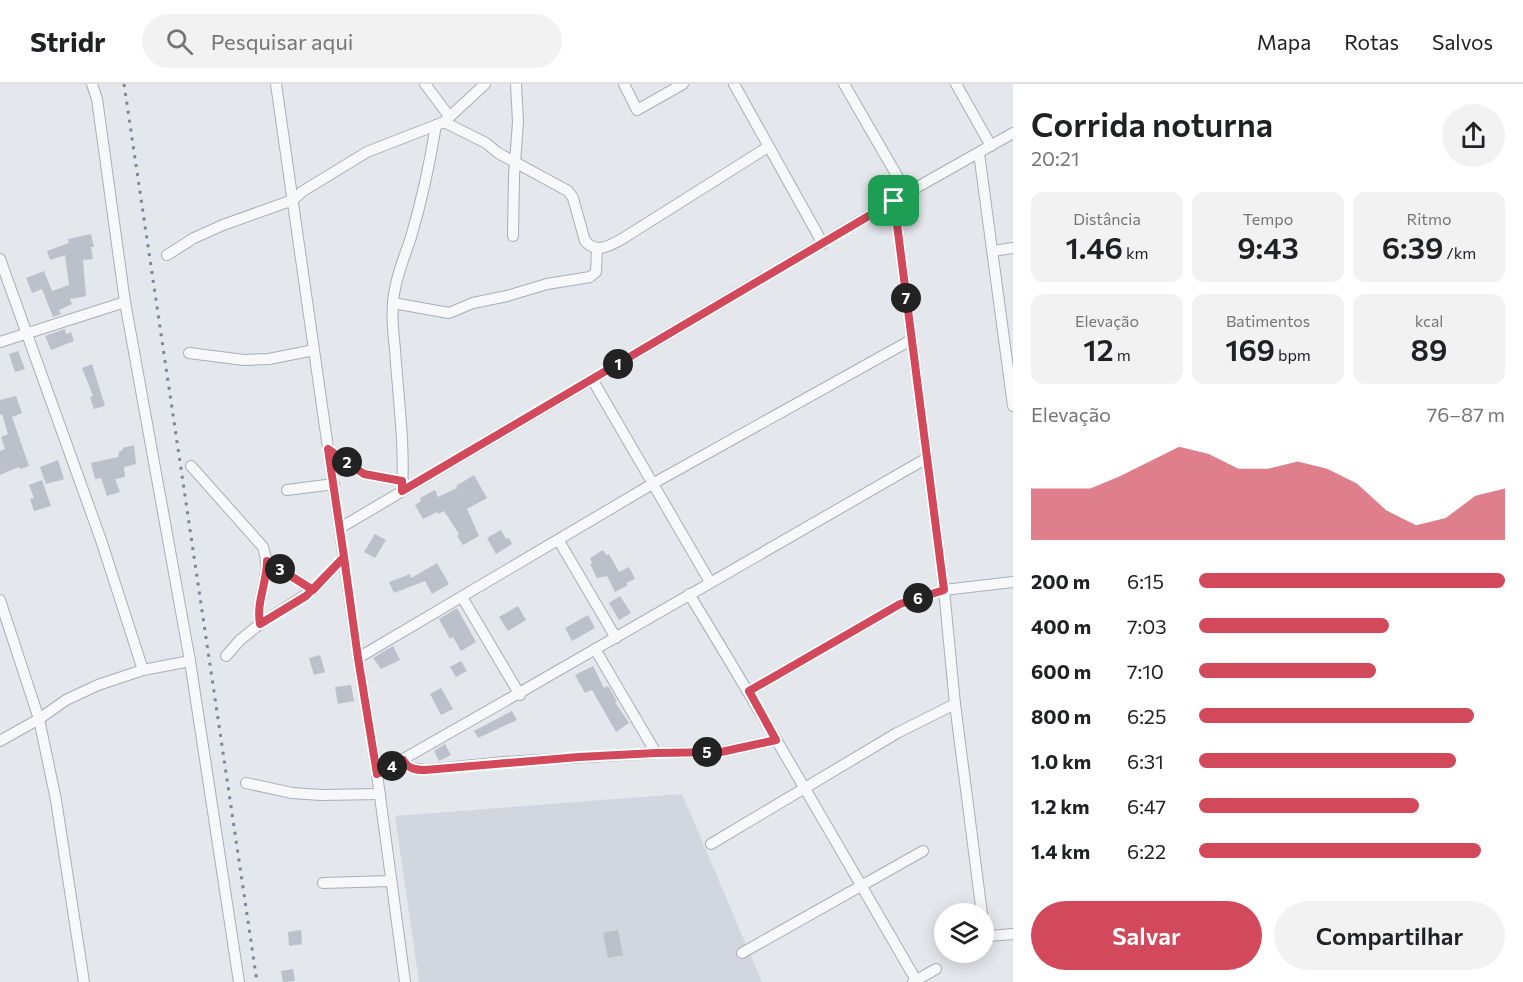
<!DOCTYPE html>
<html lang="pt">
<head>
<meta charset="utf-8">
<style>
	body { margin:0; font-family:Commissioner,sans-serif; background:#f2f2f2; color:#202124; height:100vh; display:flex; flex-direction:column; font-size:22px; white-space:nowrap }
	* { box-sizing:border-box; margin:0 }
	p { font-size:20px; color:#757577 }
	.icon { flex:none; width:33px; height:33px; fill:none; stroke:currentColor; stroke-width:2; stroke-linecap:round; stroke-linejoin:round }
	.map { position:relative; flex:1; overflow:hidden }
	.sheet { display:flex; flex-direction:column; background:#fff; width:510px }
	.sheet>* { flex:none }
	.buttons { position:absolute; left:934px; top:819px; display:grid; gap:12px }
	.buttons a { display:grid; place-items:center; width:60px; height:60px; border-radius:50%; background:#fff; box-shadow:0 3px 15px #0003; font-size:30px }
	.pin { position:absolute; display:grid; place-items:center; width:51px; height:51px; color:#fff; margin:-26px; border-radius:12px; box-shadow:0 3px 9px #0006 }
	.km { position:absolute; width:30px; height:30px; margin:-15px; border-radius:50%; background:#222; color:#fff; font-size:16px; line-height:30px; text-align:center }
	.round { display:grid; place-items:center; flex:none; width:63px; height:63px; border-radius:32px; background:#f2f2f2 }
	.head { display:flex; align-items:center; justify-content:space-between; height:102px; padding:0 18px }
	h1 { font-size:33px; font-weight:600; line-height:45px }
	.figures { display:grid; grid-template-columns:repeat(3,1fr); gap:9px; height:102px; padding:6px 18px }
	.figures div { display:grid; align-content:center; border-radius:12px; background:#f2f2f2; text-align:center }
	.figures b { font-size:30px; font-weight:600 }
	.figures small { font-size:16px; font-weight:400 }
	.figures p { font-size:16px }
	.chart { height:168px; padding:12px 18px }
	.chart p { display:flex; justify-content:space-between }
	.chart svg { width:100%; height:108px; margin-top:6px; fill:#d1495b; opacity:.7 }
	.cta { display:flex; gap:12px; margin-top:auto; padding:12px 18px }
	.cta a { flex:1; height:69px; border-radius:36px; background:#d1495b; color:#fff; font-size:24px; font-weight:600; line-height:69px; text-align:center }
	.cta a+a { background:#f2f2f2; color:#202124 }
	ul { padding:0 18px; list-style:none; font-size:20px }
	li { display:grid; grid-template-columns:96px 72px 1fr; align-items:center; height:45px }
	li i { height:15px; border-radius:8px; background:#d1495b }
	header { display:flex; align-items:center; gap:36px; box-sizing:border-box; height:84px; padding:0 30px; background:#fff; border-bottom:2px solid #e0e0e0 }
	header strong { font-size:28px }
	nav { display:flex; gap:33px; margin-inline-start:auto; font-size:21px }
	.search { width:420px; height:54px; background:#f2f2f2; display:flex; align-items:center; gap:15px; box-sizing:border-box; padding:0 21px; border-radius:33px; color:#757577; font-size:22px }
	main { display:flex; flex:1; min-height:0 }
	.map>svg:first-child { display:block }
	.built { fill:#d2d6de }
	.building { fill:#bbc0ca }
	.lines { fill:none; stroke-linecap:round; stroke-linejoin:round }
	.minor-casing { stroke:#a9aeb7; stroke-width:12 }
	.minor { stroke:#f7f8fa; stroke-width:10 }
	.rail { stroke:#7d8696; stroke-width:3; stroke-dasharray:3 6; stroke-linecap:butt }
	.route-casing { stroke:#fff; stroke-width:12 }
	.route { stroke:#d1495b; stroke-width:8 }
</style>
</head>
<body>
<header>
<strong>Stridr</strong>
<div class="search"><svg class="icon" aria-label="search" viewBox="0 0 24 24"><circle cx="10" cy="10" r="6"/><path d="M15 15l6 6"/></svg>Pesquisar aqui</div>
<nav><a>Mapa</a><a>Rotas</a><a>Salvos</a></nav>
</header>
<main>
<div class="map">
<svg width="1013" height="898" viewBox="0 0 1013 898">
	<rect width="100%" height="100%" fill="#e4e7ec"/>
	<!-- built -->
	<polygon class="built" points="682,710 762,898 419,898 395,732"/>
	<!-- building -->
	<g class="building">
		<polygon points="91,150 94,163 91,163 93,175 83,176 86,212 70,215 72,220 59,226 61,230 53,233 42,205 32,209 26,194 44,187 52,207 69,201 65,171 50,176 47,167 69,159 68,155"/>
		<polygon points="65,245 66,250 71,248 74,257 51,266 45,252"/>
		<polygon points="18,267 25,285 15,288 9,270"/>
		<polygon points="92,280 105,322 94,325 90,313 93,312 82,284"/>
		<polygon points="16,312 22,329 12,333 29,382 20,385 19,383 0,391 0,367 5,365 1,353 8,350 2,330 0,331 0,316"/>
		<polygon points="134,361 136,380 124,383 125,393 115,395 120,408 107,412 101,394 95,395 91,379 118,373 119,367 122,367 123,364"/>
		<polygon points="58,376 64,395 46,400 40,383"/>
		<polygon points="474,391 487,414 467,425 479,452 463,461 457,452 459,450 444,427 438,430 437,428 423,435 415,421 421,417 420,414 435,406 438,413 457,404 456,402"/>
		<polygon points="42,396 51,422 34,427 30,415 34,414 29,401"/>
		<polygon points="501,446 506,455 509,454 512,460 496,470 487,454"/>
		<polygon points="375,450 386,456 375,474 364,468"/>
		<polygon points="603,466 606,471 609,470 619,488 629,483 635,495 626,499 628,501 615,508 607,492 597,494 590,480 592,479 590,474"/>
		<polygon points="437,479 449,500 432,510 425,497 394,509 389,498 410,490 411,494"/>
		<polygon points="620,512 631,529 619,536 609,519"/>
		<polygon points="518,522 526,536 508,547 499,533"/>
		<polygon points="457,524 476,558 461,567 453,553 450,555 439,535"/>
		<polygon points="588,531 595,544 572,557 565,544"/>
		<polygon points="393,562 400,576 381,585 373,574"/>
		<polygon points="320,571 325,588 314,591 309,574"/>
		<polygon points="461,577 467,587 456,593 450,583"/>
		<polygon points="593,582 604,604 608,602 617,617 615,618 629,639 616,648 592,606 585,609 575,591"/>
		<polygon points="351,601 354,617 338,620 335,603"/>
		<polygon points="441,604 453,625 441,631 430,610"/>
		<polygon points="512,627 517,636 478,654 474,647"/>
		<polygon points="445,660 451,671 439,677 434,667"/>
		<polygon points="301,846 302,860 289,862 288,848"/>
		<polygon points="618,846 623,871 608,874 603,849"/>
		<polygon points="293,885 295,897 283,898 281,887"/>
	</g>
	<g class="lines">
		<defs>
			<g id="minor">
				<polyline points="92,0 97,15 125,218 190,577 239,898"/>
				<polyline points="276,0 358,574 377,690 405,898"/>
				<polyline points="425,0 449,32"/>
				<polyline points="624,0 637,26 683,0"/>
				<polyline points="734,0 823,160"/>
				<polyline points="844,0 907,109"/>
				<polyline points="956,0 991,62"/>
				<path d="M444,38L486,59L498,69L568,107L573,114L585,157C597,170 609,162 622,155L768,63"/>
				<polyline points="979,69 1013,322"/>
				<polyline points="894,117 944,506 955,620 982,830"/>
				<polyline points="513,152 514,92 518,38 516,0"/>
				<polyline points="993,167 1013,164"/>
				<polyline points="167,171 194,154 223,141 293,116 303,107 367,68 444,38 485,0"/>
				<polyline points="0,175 101,456 143,586"/>
				<polyline points="393,219 449,229 473,219 507,212 547,200 590,193 596,188 597,165"/>
				<polyline points="0,258 125,218"/>
				<polyline points="189,269 244,276 269,275 314,266"/>
				<polyline points="592,295 710,498"/>
				<polyline points="328,365 364,390 402,397"/>
				<path d="M191,382L263,463C273,492 255,512 260,540"/>
				<polyline points="287,406 334,400"/>
				<path d="M402,407C405,360 398,313 395,265C393,247 391,228 394,210C397,189 405,172 411,153C422,116 430,78 436,41"/>
				<polyline points="340,444 907,109 1013,49"/>
				<polyline points="559,457 616,554"/>
				<polyline points="267,477 313,506"/>
				<path d="M689,510C767,637 841,767 916,896"/>
				<polyline points="462,513 520,611"/>
				<polyline points="0,516 39,635 56,716 84,898"/>
				<polyline points="595,565 656,669"/>
				<polyline points="226,572 240,556 260,540 313,506 344,473"/>
				<polyline points="358,574 654,399 911,256"/>
				<polyline points="749,607 900,520 944,506 1013,498"/>
				<polyline points="0,657 39,635 66,616 98,601 143,586 190,577"/>
				<polyline points="403,676 405,681 412,684 425,686 503,678 656,669 721,668 776,656"/>
				<path d="M377,690C561,586 743,479 927,374"/>
				<polyline points="246,699 292,709 321,711 380,710"/>
				<polyline points="711,760 897,649 955,620"/>
				<polyline points="323,799 391,797"/>
				<polyline points="984,843 990,852 1013,850"/>
				<polyline points="742,869 923,767"/>
				<polyline points="913,898 936,885"/>
			</g>
		</defs>
		<!-- minor casing -->
		<use href="#minor" class="minor-casing"/>
		<!-- minor -->
		<use href="#minor" class="minor"/>
		<!-- rail -->
		<polyline class="rail" points="124,0 257,898"/>
	</g>
	<g class="lines">
		<defs>
			<path id="route" d="M894,117L402,407V397L364,390L328,365L344,473L306,512L260,540C256,518 267,499 267,477L313,506L344,473L358,574L377,690L403,676C408,685 416,686 425,686L579,673L656,669L721,668L776,656L749,607L900,520L944,506L894,117"/>
		</defs>
		<!-- route casing -->
		<use href="#route" class="route-casing"/>
		<!-- route -->
		<use href="#route" class="route"/>
	</g>
</svg>
<div class="buttons">
<a><svg class="icon" aria-label="layers" viewBox="0 0 24 24"><path d="M12 4l9 5-9 5-9-5zM3 14l9 5 9-5"/></svg></a>
</div>
<div class="pin" style="left:894px;top:117px;background:#1e9e55"><svg class="icon" aria-label="arrive" viewBox="0 0 24 24"><path d="M6 21V4h12l-3 4 3 4H6"/></svg></div>
<b class="km" style="left:618px;top:280px">1</b>
<b class="km" style="left:347px;top:378px">2</b>
<b class="km" style="left:280px;top:485px">3</b>
<b class="km" style="left:392px;top:682px">4</b>
<b class="km" style="left:707px;top:668px">5</b>
<b class="km" style="left:918px;top:514px">6</b>
<b class="km" style="left:906px;top:214px">7</b>
</div>
<section class="sheet">
<div class="head"><div><h1>Corrida noturna</h1><p>20:21</p></div><a class="round"><svg class="icon" aria-label="share" viewBox="0 0 24 24"><path d="M12 15V3M7 8l5-5 5 5M5 13v7h14v-7"/></svg></a></div>
<div class="figures">
<div><p>Distância</p><b>1.46<small> km</small></b></div>
<div><p>Tempo</p><b>9:43</b></div>
<div><p>Ritmo</p><b>6:39<small> /km</small></b></div>
</div>
<div class="figures">
<div><p>Elevação</p><b>12<small> m</small></b></div>
<div><p>Batimentos</p><b>169<small> bpm</small></b></div>
<div><p>kcal</p><b>89</b></div>
</div>
<div class="chart"><p><span>Elevação</span>76–87 m</p>
<svg viewBox="0 0 160 44" preserveAspectRatio="none"><path d="M0 44V23L10 23L20 23L30 18L40 12L50 6L60 9L70 15L80 15L90 12L100 15L110 21L120 32L130 38L140 35L150 26L160 23V44z"/></svg>
</div>
<ul>
<li><b>200 m</b>6:15<i style="width:100%"></i></li>
<li><b>400 m</b>7:03<i style="width:62%"></i></li>
<li><b>600 m</b>7:10<i style="width:58%"></i></li>
<li><b>800 m</b>6:25<i style="width:90%"></i></li>
<li><b>1.0 km</b>6:31<i style="width:84%"></i></li>
<li><b>1.2 km</b>6:47<i style="width:72%"></i></li>
<li><b>1.4 km</b>6:22<i style="width:92%"></i></li>
</ul>
<div class="cta"><a>Salvar</a><a>Compartilhar</a></div>
</section>
</main>
</body>
</html>
